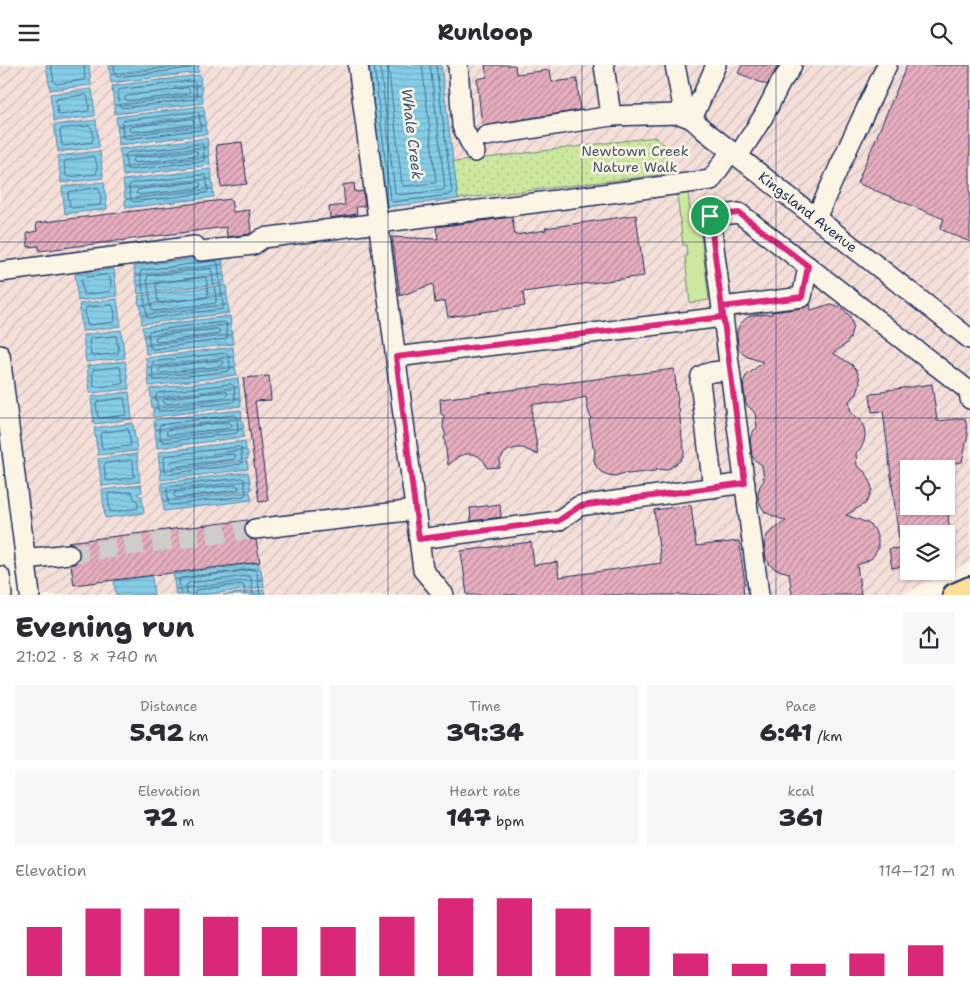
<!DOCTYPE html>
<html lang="en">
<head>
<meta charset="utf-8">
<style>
	body { margin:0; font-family:"Shantell Sans",sans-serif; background:#f7f7f7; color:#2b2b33; height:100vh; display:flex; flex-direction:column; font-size:19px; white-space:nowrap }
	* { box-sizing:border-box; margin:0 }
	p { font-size:16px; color:#7c7c81 }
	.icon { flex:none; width:28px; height:28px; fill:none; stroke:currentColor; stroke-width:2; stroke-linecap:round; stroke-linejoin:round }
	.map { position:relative; height:530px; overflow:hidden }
	.details { display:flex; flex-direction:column; background:#fff; flex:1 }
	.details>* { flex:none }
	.tools { position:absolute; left:900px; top:395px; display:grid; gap:10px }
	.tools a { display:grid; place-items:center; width:55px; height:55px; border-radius:0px; background:#fff; box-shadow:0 1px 4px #0004; font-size:25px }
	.pin { position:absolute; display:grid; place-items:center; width:42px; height:42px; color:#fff; margin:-21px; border:2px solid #fff; border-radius:50%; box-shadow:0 1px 5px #0007 }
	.round { display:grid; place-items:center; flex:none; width:52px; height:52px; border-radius:0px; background:#f7f7f7 }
	.headline { display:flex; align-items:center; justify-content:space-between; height:85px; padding:0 15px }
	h1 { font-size:28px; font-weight:800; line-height:38px }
	.stats { display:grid; grid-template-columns:repeat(3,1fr); gap:8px; height:85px; padding:5px 15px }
	.stats div { display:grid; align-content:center; border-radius:0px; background:#f7f7f7; text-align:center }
	.stats b { font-size:25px; font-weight:800 }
	.stats small { font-size:14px; font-weight:400 }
	.stats p { font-size:14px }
	.chart { height:140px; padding:10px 15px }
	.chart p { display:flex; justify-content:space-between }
	.chart svg { width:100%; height:90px; margin-top:5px; stroke:#db2777; stroke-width:6 }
	header { display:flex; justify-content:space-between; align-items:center; height:65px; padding:0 15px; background:#fff; font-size:22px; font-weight:800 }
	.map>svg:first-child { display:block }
	.industrial { fill:url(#industrial-furrows); fill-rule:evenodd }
	.grass { fill:#cce79e; stroke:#748b7e }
	.park { fill:url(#park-dots); stroke:#748b7e }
	.water { fill:url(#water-rules); stroke:#5b8eb0 }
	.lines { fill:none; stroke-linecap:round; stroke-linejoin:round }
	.shore { stroke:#456e94; stroke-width:1 }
	.building { fill:url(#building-hatch); stroke:#1b2f5e }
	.minor-tunnel { stroke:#cfcdca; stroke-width:19; stroke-dasharray:19 9; stroke-linecap:butt }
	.minor-casing { stroke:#1b2f5e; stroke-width:22 }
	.major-casing { stroke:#1b2f5e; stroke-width:26 }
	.minor { stroke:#fcf5e5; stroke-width:19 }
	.major { stroke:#fede96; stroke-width:22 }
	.route-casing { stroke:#fff; stroke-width:10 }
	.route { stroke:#db2777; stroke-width:6 }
	.grid { fill:none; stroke:#1b2f5e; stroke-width:1; stroke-opacity:0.55 }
	.labels { text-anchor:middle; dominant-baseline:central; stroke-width:5; stroke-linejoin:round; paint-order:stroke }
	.park-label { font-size:14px; fill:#3e546b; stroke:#fcf5e5 }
	.street-label { font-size:14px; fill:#1b2f5e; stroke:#fcf5e5 }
	.water-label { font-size:15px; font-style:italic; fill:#365680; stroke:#fcf5e5 }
</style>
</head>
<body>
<header><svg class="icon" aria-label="menu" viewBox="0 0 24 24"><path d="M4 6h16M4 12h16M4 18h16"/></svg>Runloop<svg class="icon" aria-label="search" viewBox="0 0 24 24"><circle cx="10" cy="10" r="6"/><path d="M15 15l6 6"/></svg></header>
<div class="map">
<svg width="970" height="530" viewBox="0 0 970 530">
	<defs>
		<pattern id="industrial-furrows" width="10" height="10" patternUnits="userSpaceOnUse" patternTransform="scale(1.25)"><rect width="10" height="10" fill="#f5dfd9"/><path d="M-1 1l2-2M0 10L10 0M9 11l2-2" fill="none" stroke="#d1c0bd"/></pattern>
		<pattern id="park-dots" width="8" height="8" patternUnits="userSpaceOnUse" patternTransform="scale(1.25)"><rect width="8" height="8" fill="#cce79e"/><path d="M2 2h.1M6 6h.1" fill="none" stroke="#afc68a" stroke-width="1.8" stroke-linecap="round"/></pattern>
		<pattern id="water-rules" width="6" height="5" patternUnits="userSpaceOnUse" patternTransform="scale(1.25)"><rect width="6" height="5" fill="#85cde6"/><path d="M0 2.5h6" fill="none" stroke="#72b0c8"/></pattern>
		<pattern id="building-hatch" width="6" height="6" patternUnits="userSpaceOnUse" patternTransform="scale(1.25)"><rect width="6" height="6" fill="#e6adbd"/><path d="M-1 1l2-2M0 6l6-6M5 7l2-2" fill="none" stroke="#ba8d9d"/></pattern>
	</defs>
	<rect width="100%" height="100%" fill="#fcf5e5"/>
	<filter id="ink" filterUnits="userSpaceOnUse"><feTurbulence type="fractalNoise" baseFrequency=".02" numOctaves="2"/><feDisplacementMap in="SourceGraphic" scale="10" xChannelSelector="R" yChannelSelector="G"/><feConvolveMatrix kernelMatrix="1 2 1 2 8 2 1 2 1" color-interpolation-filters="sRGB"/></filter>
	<g filter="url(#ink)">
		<!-- industrial -->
		<path class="industrial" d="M0,0H369L385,142L458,134L441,0H970V497L901,530H20L0,371ZM909,404H946V441H909ZM909,469H946V506H909Z"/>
		<!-- grass -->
		<polygon class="grass" points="688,128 691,154 699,154 709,235 690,238 685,192 687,191 686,180 683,180 677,129"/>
		<!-- park -->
		<polygon class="park" points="655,72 664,79 668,109 458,134 453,97"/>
		<!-- water -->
		<g class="water">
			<polygon points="46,0 89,0 91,20 50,25"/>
			<polygon points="109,0 182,0 110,9"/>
			<polygon points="191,0 198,0 199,7 111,18 110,10"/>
			<polygon points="369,0 441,0 458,134 385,142"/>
			<polygon points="200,10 201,19 174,23 201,20 202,29 114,40 112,21"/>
			<polygon points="92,24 95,51 54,56 50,29"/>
			<polygon points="202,30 203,38 115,49 114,41"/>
			<polygon points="203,41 205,50 117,61 116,52"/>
			<polygon points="205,51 206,60 118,71 117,62"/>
			<polygon points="96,55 99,82 58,87 54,60"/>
			<polygon points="205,61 207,69 119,80 118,72"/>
			<polygon points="207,73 208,81 121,92 119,84"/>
			<polygon points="208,82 209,91 122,102 121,93"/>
			<polygon points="100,86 103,113 61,118 58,91"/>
			<polygon points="209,92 210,100 123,111 122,103"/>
			<polygon points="211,104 212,113 124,124 123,115"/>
			<polygon points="212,114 213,123 125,134 124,125"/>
			<polygon points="104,117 107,144 65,149 62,122"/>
			<polygon points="213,124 214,132 126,143 125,135"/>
			<polygon points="222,190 223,199 135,210 134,201"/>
			<polygon points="223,200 224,209 137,220 135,211"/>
			<polygon points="114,204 117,231 78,236 75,209"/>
			<polygon points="224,210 225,218 138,229 137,221"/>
			<polygon points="226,220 227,229 139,240 138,231"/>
			<polygon points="227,230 228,239 141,250 140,241"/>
			<polygon points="117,234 121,261 82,266 79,239"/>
			<polygon points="228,240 229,248 142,259 141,251"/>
			<polygon points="230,251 231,259 144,270 142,262"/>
			<polygon points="231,260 232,269 145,280 144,271"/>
			<polygon points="121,265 125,293 86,297 83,270"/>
			<polygon points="232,270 233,279 146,289 145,281"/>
			<polygon points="233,282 234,291 147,302 146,293"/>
			<polygon points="234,292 236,301 148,312 147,303"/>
			<polygon points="125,296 129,324 90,328 87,301"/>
			<polygon points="235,302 237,310 149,321 148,313"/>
			<polygon points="238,313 239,322 151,333 150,324"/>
			<polygon points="239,323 240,332 152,343 151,334"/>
			<polygon points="129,327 132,354 94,359 91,332"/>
			<polygon points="240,333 241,341 153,352 153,344"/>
			<polygon points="241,345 242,353 155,364 154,355"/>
			<polygon points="242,354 244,363 156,374 155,365"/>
			<polygon points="133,358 137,386 98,390 94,363"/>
			<polygon points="243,364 244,372 157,383 156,375"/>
			<polygon points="245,376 246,384 212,389 247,385 248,394 160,405 158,387"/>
			<polygon points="137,389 140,417 102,421 98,394"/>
			<polygon points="247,396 248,404 161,415 160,406"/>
			<polygon points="248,407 250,416 162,426 161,418"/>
			<polygon points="250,416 251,425 163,436 162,427"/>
			<polygon points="141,420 142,427 138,428 139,431 142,431 144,448 105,453 102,425"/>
			<polygon points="250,427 252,435 164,446 163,437"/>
			<polygon points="259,498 259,503 174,514 173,509"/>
			<polygon points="261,504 262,514 175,524 174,515"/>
			<polygon points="152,511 154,530 116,530 114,516"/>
			<polygon points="263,514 264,522 203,530 176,530 175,525"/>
			<polygon points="264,525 265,530 223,530"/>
		</g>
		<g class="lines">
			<!-- shore -->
			<g class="shore">
				<polyline points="51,0 54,17 56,19 84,15 85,13 84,0"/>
				<polyline points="114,0 115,10 118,12 191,3 193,0"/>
				<polyline points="374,0 390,134 392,137 450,130 452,128 436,0"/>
				<polyline points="380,0 395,128 398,130 443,125 445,123 430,0"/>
				<polyline points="388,0 402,119 404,121 435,118 436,116 422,0"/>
				<polygon points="193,16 195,18 197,32 195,34 122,43 120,41 118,28 119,25"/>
				<polygon points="188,23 190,26 188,29 128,36 125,34 125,32 127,31"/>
				<path d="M86,30C89,33 90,43 88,46L60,50L58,49L56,36L57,34Z"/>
				<polygon points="197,47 199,49 201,63 199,65 126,74 123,72 122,59 123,56"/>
				<polygon points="191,54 194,56 194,58 192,60 131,67 129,65 129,63 131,62"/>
				<path d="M90,61C93,64 94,73 92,77L64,81L62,80L60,67L61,64Z"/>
				<polygon points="201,79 203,80 204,95 203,96 130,105 127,104 125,90 127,88"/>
				<polygon points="195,86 198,88 195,91 135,98 132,96 134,93"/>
				<path d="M94,92C97,95 98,105 96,109L68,112L66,111L64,98L65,96Z"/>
				<polygon points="204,110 206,112 208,126 206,128 133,137 131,135 129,122 130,119"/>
				<polygon points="198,117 201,119 199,123 139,130 136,128 138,125"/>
				<path d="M98,123C101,126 102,136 100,140L72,143L70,142L68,129L69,127Z"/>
				<polygon points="216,196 218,199 220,220 223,238 223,244 149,253 147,252 141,211 141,206"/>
				<polygon points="211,204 216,232 216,238 154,246 152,245 147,214 148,211"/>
				<path d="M108,210C111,213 112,222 110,226L85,230L83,229L81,215L82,213Z"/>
				<polygon points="204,212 206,214 208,229 207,232 161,238 158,237 156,220 157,218"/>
				<path d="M112,240C115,244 116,253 114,257L89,260L87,259L85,246L86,243Z"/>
				<polygon points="224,257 226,258 227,273 226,274 153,284 150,282 148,268 150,266"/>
				<polygon points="218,264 220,266 219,269 158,277 155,274 156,272 157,271"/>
				<polygon points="116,271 119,286 118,288 93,291 91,290 89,276 90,274"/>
				<polygon points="227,288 229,290 230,304 229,306 156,315 153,314 152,300 153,297"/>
				<polygon points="221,295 224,297 222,301 161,308 159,306 160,303"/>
				<polygon points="120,302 123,317 122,319 97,322 94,321 92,307 93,305"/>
				<polygon points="231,319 234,321 235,335 233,337 160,346 158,345 156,331 158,328"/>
				<polygon points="226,326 228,329 226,332 166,339 163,337 163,335 165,334"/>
				<polygon points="124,333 127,348 126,350 101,353 98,352 96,339 97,337"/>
				<polygon points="235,350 237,352 238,366 237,368 164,377 161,375 159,362 161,360"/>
				<polygon points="229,357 232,360 230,363 169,370 166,368 168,365"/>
				<polygon points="128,364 131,379 130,381 105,384 102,383 100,370 101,368"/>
				<polygon points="239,382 241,383 242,398 241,399 168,409 165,407 164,393 165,391"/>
				<polygon points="233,389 236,391 235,393 234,394 173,402 171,400 171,397 172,396"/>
				<polygon points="131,395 133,397 134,410 134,412 109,416 106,415 104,401 105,399"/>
				<polygon points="242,413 244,414 246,429 244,431 171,440 168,438 167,424 168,422"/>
				<polygon points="236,420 239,422 239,424 237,425 177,433 174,431 174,428 176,427"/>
				<polygon points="132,427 134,433 138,437 138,443 112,447 110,446 108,432 108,429"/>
				<polyline points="181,530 179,515 181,513 253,504 257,508 260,530"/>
				<polyline points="187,530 186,521 188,518 248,511 251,513 253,530"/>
				<polyline points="194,530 195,526 196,525 242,519 244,521 245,530"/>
			</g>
		</g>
		<!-- building -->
		<g class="building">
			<polygon points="485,0 515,0 516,9 550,5 552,17 577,14 580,45 482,61 477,14 487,12"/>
			<polygon points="742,0 779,0 767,20 738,8"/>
			<polygon points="907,0 970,0 970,177 940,164 944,154 857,118"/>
			<polygon points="242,77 247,119 221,122 216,80"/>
			<polygon points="354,118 355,127 363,126 365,141 356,142 357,149 330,153 329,142 345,140 343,120"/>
			<polygon points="231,134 233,147 249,145 251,168 249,169 227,172 226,162 39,186 39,181 28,182 27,168 37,166 36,158"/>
			<polygon points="636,150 644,211 523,227 525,241 448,252 445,236 435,238 433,219 400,231 392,172 438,174 436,162 512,152 515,170 546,165 545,163"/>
			<polygon points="810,239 811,245 824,241 832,240 843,244 850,251 853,261 850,273 846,279 833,288 851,299 856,304 859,311 860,318 857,329 849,336 851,348 860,354 864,363 865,370 864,377 861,383 856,388 857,401 865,407 869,413 872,424 869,433 865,439 846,450 868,458 875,465 878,475 878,484 872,493 865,497 857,500 861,530 792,530 789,508 775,504 770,500 766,494 764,477 768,469 786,456 771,450 765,447 761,441 758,434 758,427 760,421 764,415 762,400 756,396 752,391 750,373 754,365 757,363 755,348 746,339 743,317 746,311 763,297 748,292 743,289 738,283 737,266 741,258 748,252 753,250 772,249 772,247 803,243"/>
			<polygon points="674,304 676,320 675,321 678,334 677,342 679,343 682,373 684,383 684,389 680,396 670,403 664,405 657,404 655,406 628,409 625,408 615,411 608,410 601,407 596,401 594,395 595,384 593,382 589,355 591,353 588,345 586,332 561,338 532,339 532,360 534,362 538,390 523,383 517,383 509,385 504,389 500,395 499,402 487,403 484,396 478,391 473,389 466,389 459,391 448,400 444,372 446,370 443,363 444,351 441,349 440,334"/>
			<polygon points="269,311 271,335 255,336 268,436 259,437 243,313"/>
			<polygon points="932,319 937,356 965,353 968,370 962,397 942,400 942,404 909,404 909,441 947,441 950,469 909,469 909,500 892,503 889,484 900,483 883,346 872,347 870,329 881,328 881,326"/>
			<polygon points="500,439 501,452 471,456 470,443"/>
			<polygon points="691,440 696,481 739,476 745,519 743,520 744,530 467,530 461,486 531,477 534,500 557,497 559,512 661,498 654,445"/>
			<polygon points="248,455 245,460 244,466 246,471 250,474 256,475 260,497 74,520 71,500 76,498 79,494 80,487 78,483 74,479 68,477"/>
		</g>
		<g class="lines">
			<!-- minor-tunnel -->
			<polyline class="minor-tunnel" points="69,489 255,464"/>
			<defs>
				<g id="minor">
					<polyline points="358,0 423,505 444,530"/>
					<polyline points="458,0 462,61 475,87"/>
					<polyline points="604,0 611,51 679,49 692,54"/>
					<polyline points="675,0 683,42 692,54 704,65 970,274"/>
					<polyline points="692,54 716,0"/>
					<polyline points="486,71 611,51"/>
					<polyline points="738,91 763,52 781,17 789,6 792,0"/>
					<polyline points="816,153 852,74 887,0"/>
					<polyline points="0,207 195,181 201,186 253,180 263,173 711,115 731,86"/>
					<polyline points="722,242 802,232 808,201"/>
					<polyline points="0,290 30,530"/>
					<polyline points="396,292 723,252"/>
					<polyline points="713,423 700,316 701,311 705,309 712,307 730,305"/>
					<polyline points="255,464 415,445"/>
					<polyline points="419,474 558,456 579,441 745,418"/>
					<polyline points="25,494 69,489"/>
					<polyline points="0,511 2,530"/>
					<polyline points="759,530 710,151 739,148 969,326 970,334"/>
				</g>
				<polyline id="major" points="954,530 970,523"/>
			</defs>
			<!-- minor casing -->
			<use href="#minor" class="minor-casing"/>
			<!-- major casing -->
			<use href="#major" class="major-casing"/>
			<!-- minor -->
			<use href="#minor" class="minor"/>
			<!-- major -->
			<use href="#major" class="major"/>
		</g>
	</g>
	<g class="lines" filter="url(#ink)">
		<defs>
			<path id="route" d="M710,151C714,185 719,218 723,252L396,292L419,474L558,456L580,441L745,418C737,359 730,301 722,242L802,232L808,201L739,148L710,151"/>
		</defs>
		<!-- route casing -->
		<use href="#route" class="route-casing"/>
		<!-- route -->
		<use href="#route" class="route"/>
	</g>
	<!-- grid -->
	<path class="grid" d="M194,0V530M388,0V530M582,0V530M776,0V530M0,177H970M0,353H970"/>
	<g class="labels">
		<!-- park labels -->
		<g class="park-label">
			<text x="635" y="86">Newtown Creek<tspan x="635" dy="16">Nature Walk</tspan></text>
		</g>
		<!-- street labels -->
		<g class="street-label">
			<text transform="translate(808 147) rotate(38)">Kingsland Avenue</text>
		</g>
		<!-- water labels -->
		<g class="water-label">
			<text transform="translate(412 69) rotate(83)">Whale Creek</text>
		</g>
	</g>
</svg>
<div class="tools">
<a><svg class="icon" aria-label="locate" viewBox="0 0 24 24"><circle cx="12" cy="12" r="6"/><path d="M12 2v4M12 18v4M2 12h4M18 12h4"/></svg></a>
<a><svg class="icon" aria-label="layers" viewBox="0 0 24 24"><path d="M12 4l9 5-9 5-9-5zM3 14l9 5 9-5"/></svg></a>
</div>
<div class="pin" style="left:710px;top:151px;background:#1e9e55"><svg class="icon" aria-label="arrive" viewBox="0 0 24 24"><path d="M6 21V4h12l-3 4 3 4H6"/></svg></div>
</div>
<section class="details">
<div class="headline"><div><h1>Evening run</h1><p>21:02 · 8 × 740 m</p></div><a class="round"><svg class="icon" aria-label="share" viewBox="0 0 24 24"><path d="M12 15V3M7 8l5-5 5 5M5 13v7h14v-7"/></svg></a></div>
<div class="stats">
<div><p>Distance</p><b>5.92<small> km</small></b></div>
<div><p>Time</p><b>39:34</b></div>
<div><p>Pace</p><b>6:41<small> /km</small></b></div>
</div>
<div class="stats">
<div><p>Elevation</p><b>72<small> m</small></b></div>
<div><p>Heart rate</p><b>147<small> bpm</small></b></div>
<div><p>kcal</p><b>361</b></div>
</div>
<div class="chart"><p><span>Elevation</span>114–121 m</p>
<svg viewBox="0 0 160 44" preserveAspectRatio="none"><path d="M5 44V20M15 44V11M25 44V11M35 44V15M45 44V20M55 44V20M65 44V15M75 44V6M85 44V6M95 44V11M105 44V20M115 44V33M125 44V38M135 44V38M145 44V33M155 44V29"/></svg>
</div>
</section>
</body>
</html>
